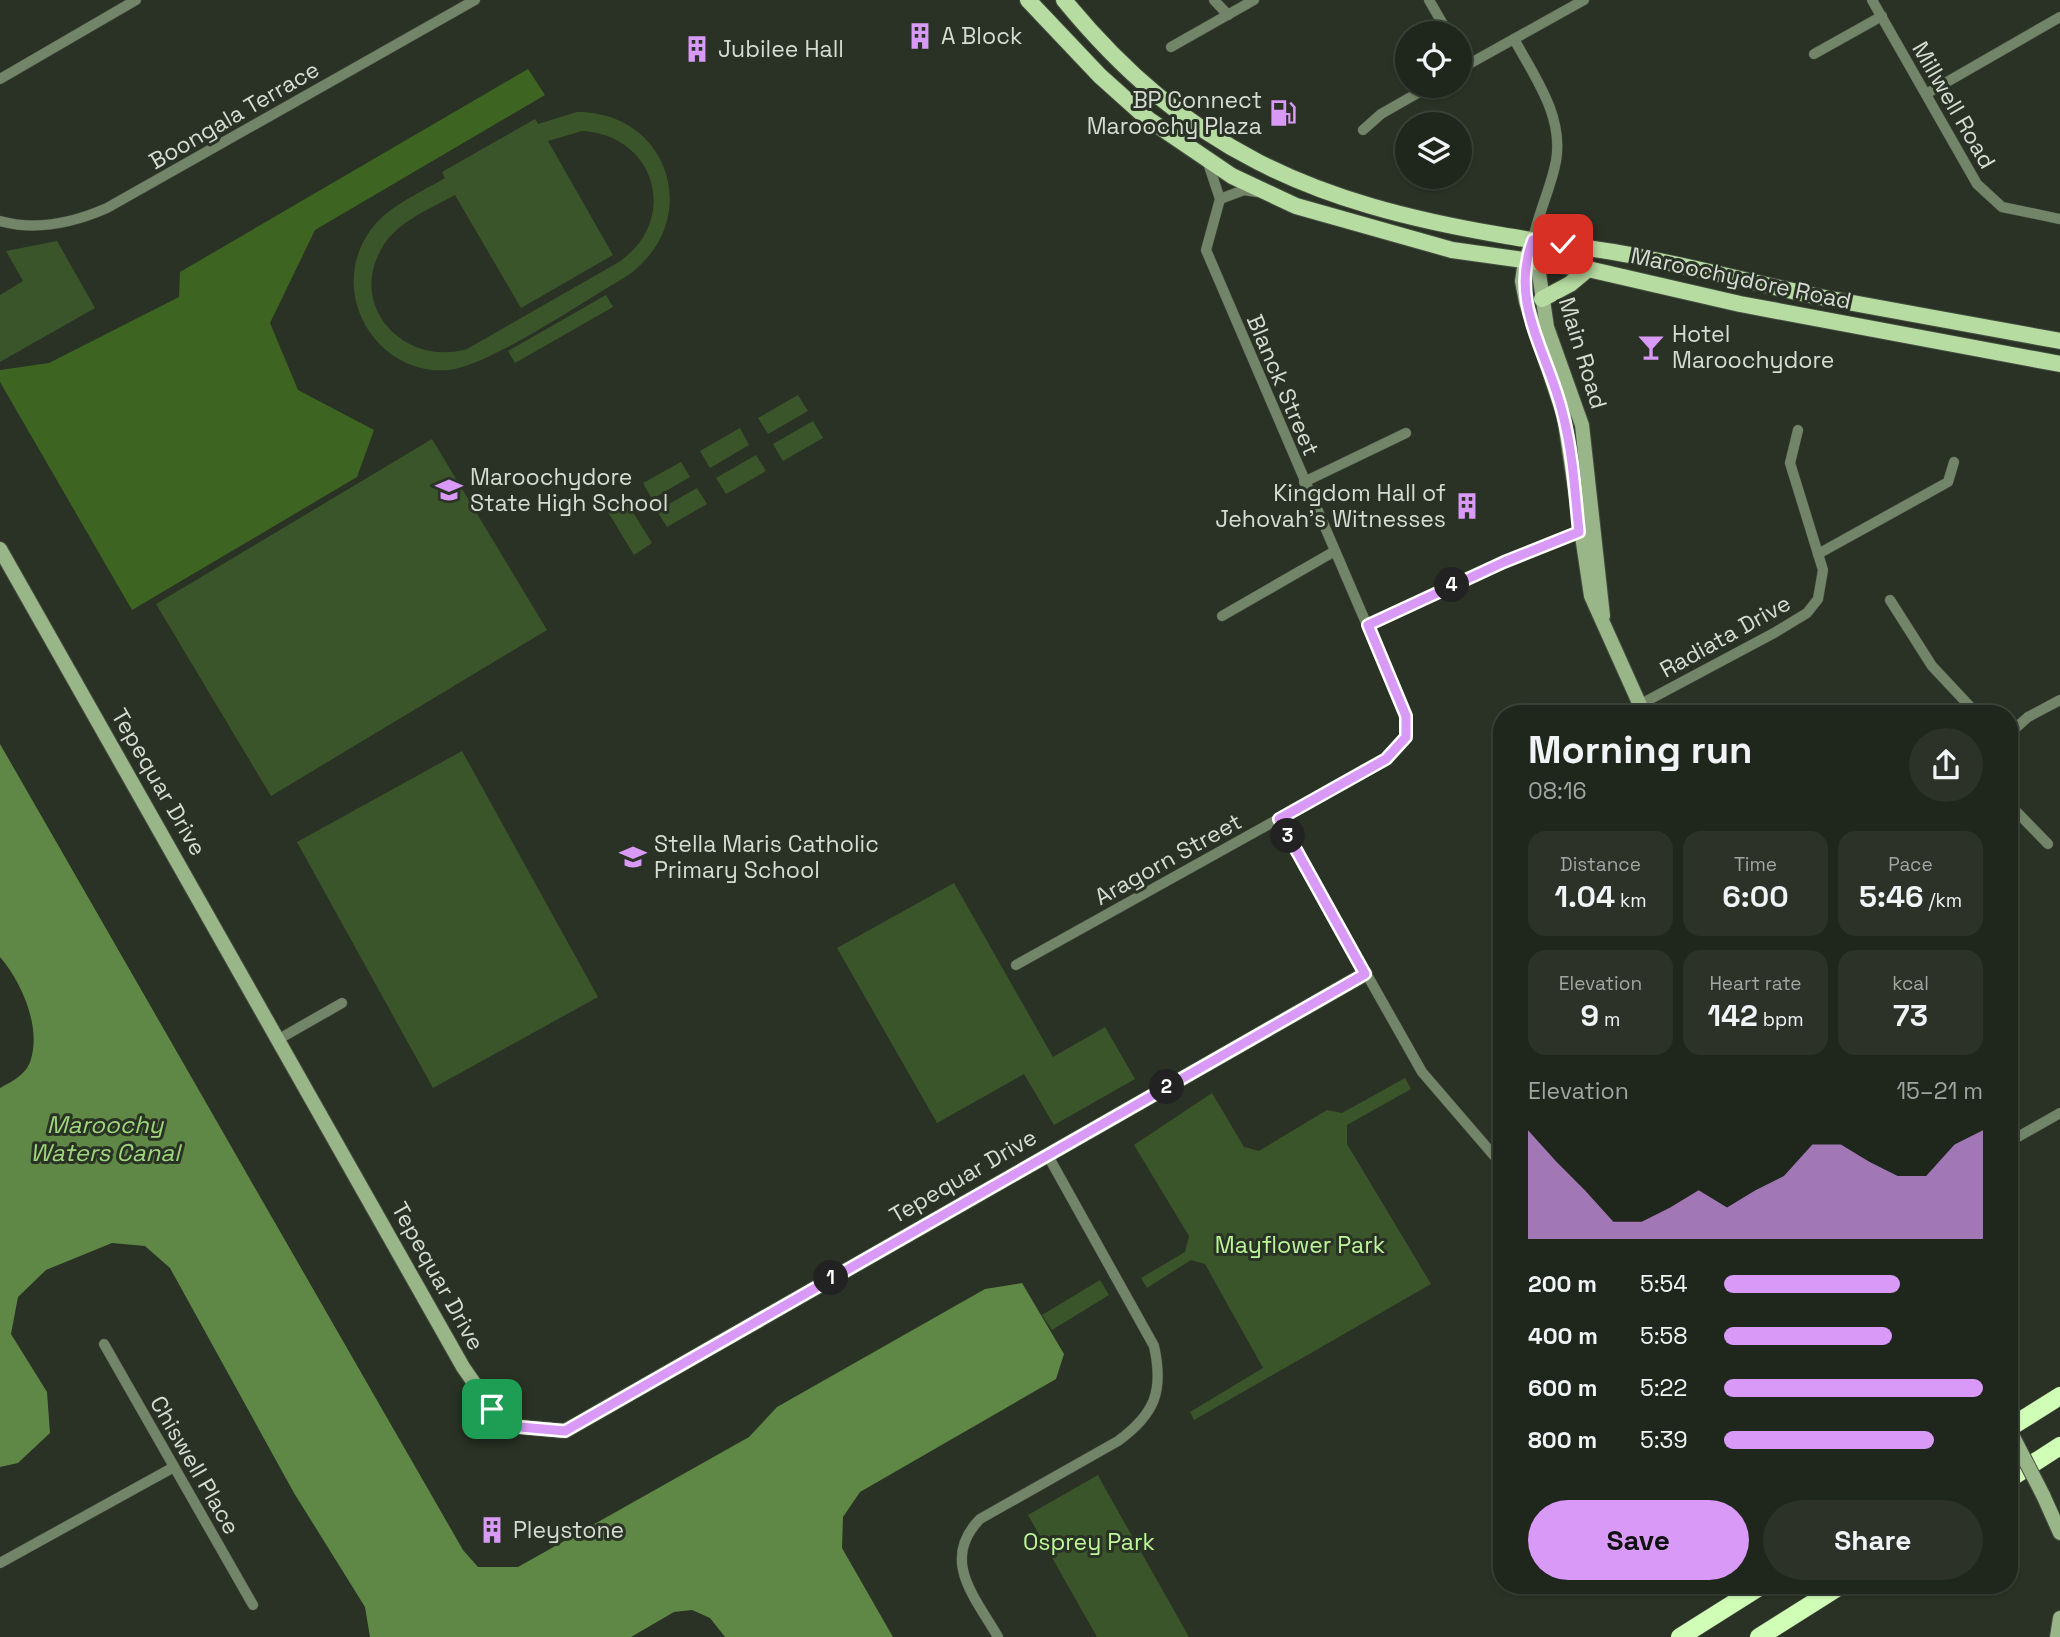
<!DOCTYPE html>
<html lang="en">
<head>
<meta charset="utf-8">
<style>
	body { margin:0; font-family:"Space Grotesk",sans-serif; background:#2c3228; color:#f1f3f6; height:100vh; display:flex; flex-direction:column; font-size:26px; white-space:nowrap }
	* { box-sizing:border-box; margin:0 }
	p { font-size:23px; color:#a1a5a3 }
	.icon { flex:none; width:38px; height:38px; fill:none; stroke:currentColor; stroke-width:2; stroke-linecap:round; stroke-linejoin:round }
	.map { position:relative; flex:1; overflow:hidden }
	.sheet { position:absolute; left:1493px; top:705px; width:525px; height:889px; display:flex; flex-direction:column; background:#1f261b; border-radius:28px; box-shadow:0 2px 5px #0004,0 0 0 2px #3c433a }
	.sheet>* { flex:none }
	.controls { position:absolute; left:1395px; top:21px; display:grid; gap:14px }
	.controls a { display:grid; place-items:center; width:77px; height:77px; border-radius:50%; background:#1f261b; box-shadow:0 2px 5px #0004,0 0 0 2px #3c433a; font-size:35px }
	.pin { position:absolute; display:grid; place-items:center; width:60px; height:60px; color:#fff; margin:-30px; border-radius:14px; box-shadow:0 4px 10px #0006 }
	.km { position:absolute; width:35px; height:35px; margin:-18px; border-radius:50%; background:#222; color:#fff; font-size:19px; line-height:35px; text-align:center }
	.round { display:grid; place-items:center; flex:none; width:74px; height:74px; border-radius:37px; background:#2c3228 }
	.headline { display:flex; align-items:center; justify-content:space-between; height:119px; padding:0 35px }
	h1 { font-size:38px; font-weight:700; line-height:52px }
	.metrics { display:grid; grid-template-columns:repeat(3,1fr); gap:10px; height:119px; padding:7px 35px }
	.metrics div { display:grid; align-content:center; border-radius:18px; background:#2c3228; text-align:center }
	.metrics b { font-size:30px; font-weight:700 }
	.metrics small { font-size:19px; font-weight:400 }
	.metrics p { font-size:19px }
	.chart { height:196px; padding:14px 35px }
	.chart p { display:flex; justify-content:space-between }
	.chart svg { width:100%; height:126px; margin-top:7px; fill:#d99af7; opacity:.7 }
	.action { display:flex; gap:14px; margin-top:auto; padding:14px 35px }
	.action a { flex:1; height:80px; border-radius:42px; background:#d99af7; color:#111; font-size:28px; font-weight:700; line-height:80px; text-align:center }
	.action a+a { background:#2c3228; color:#f1f3f6 }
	ul { padding:0 35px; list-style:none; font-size:23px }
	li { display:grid; grid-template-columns:112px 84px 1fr; align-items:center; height:52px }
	li i { height:18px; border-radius:9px; background:#d99af7 }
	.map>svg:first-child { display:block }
	.green { fill:#3b552b; fill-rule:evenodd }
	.forest { fill:#3e6422 }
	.water { fill:#5f8745 }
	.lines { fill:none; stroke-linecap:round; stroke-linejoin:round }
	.street-casing { stroke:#454d40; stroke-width:11 }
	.secondary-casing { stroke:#454d40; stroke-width:16 }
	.primary-casing { stroke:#454d40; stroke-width:18 }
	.highway-casing { stroke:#454d40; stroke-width:19 }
	.street { stroke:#738569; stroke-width:10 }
	.secondary { stroke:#99b689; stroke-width:14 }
	.primary { stroke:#b6dca1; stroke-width:16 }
	.highway { stroke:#d1feb7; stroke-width:18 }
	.secondary-bridge-casing { stroke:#454d40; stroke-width:16; stroke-linecap:butt }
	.secondary-bridge { stroke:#99b689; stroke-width:14 }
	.route-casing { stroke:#fff; stroke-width:14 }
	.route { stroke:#d99af7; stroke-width:9 }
	.labels { text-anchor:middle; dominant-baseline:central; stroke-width:6; stroke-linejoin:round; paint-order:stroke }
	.poi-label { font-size:23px; fill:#d6dcd3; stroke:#293224; text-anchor:start }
	.street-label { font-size:23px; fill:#d6dcd3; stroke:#293224 }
	.park-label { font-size:23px; fill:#bdf79a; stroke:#293224 }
	.water-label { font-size:24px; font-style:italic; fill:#9ed77b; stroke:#293224 }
</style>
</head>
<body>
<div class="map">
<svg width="2060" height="1637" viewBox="0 0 2060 1637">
	<rect width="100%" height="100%" fill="#293224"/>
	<!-- green -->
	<g class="green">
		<path d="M577,112C671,112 704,222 627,276C587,299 489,366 449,370C377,376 328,294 368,234C385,207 418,194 445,178L442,172L535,119L538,124ZM582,131C656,135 680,220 619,262L467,349C405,367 347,307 382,248C396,222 430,209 455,195L521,308L613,255L548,141Z"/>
		<polygon points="57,241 95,308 0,362 0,295 23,281 6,251"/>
		<polygon points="606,295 613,307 515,363 508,351"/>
		<polygon points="798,395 808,411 768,434 758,418"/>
		<polygon points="813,421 823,438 783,461 773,444"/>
		<polygon points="740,428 749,445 710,468 700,451"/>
		<polygon points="432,439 547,630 271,796 156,604"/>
		<polygon points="756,455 766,471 726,494 716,478"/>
		<polygon points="681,462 690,477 652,499 643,483"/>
		<polygon points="697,488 707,504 667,527 657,511"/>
		<polygon points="626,501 652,543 634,555 608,512"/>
		<polygon points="462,751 598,997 433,1088 297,842"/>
		<polygon points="954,883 1053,1057 1105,1027 1135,1079 1054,1125 1024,1074 937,1123 837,948"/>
		<polygon points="1405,1078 1411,1089 1347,1125 1347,1144 1431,1284 1194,1420 1190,1412 1263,1368 1205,1264 1191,1260 1147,1288 1141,1278 1185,1252 1189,1236 1134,1145 1212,1093 1244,1147 1259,1151 1327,1110 1342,1113"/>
		<polygon points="1100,1280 1109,1295 1052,1330 1042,1315"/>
		<polygon points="1098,1475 1101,1481 1189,1637 1097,1637 1028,1515"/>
	</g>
	<!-- forest -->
	<polygon class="forest" points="528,69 545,95 315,230 270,323 298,390 374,430 357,477 132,610 0,382 0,370 49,363 179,297 180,272"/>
	<!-- water -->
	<path class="water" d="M0,744L463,1550L478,1567H518L749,1437L777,1407L985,1289L1022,1283L1064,1354L1056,1379L860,1492L843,1517L842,1548L893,1637H725L710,1618L692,1610L674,1612L631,1637H370L365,1607L294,1493L170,1268L145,1246L112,1243L46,1270L18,1297L11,1334L47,1392L50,1433L18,1463L0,1467V1088C13,1081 27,1074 31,1059C41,1026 21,981 0,957Z"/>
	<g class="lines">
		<defs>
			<g id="street">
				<polyline points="1214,0 1228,15"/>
				<polyline points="1429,0 1448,33"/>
				<polyline points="1872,0 1977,184 2002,207 2060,219"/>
				<path d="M1514,39C1534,76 1564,116 1556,161C1551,188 1538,213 1533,240"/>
				<polyline points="1171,47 1254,0"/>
				<polyline points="1460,54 1466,66"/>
				<polyline points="1814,54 1882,16"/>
				<polyline points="1460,69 1584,0"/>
				<polyline points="0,79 136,0"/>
				<polyline points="1926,94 2060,17"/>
				<polyline points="1363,130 1381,114 1430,86"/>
				<polyline points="1220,199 1244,190 1256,192"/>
				<path d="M0,221C36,231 73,223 107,208L475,0"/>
				<polyline points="1304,482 1406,433"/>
				<polyline points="1818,554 1948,482 1954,462"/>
				<polyline points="1890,600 1932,666 1977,714"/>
				<polyline points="1222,616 1335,551"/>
				<polyline points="1368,625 1504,562 1586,530"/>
				<polyline points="1639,705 1774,633 1807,613 1818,599 1823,570 1790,463 1798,430"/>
				<polyline points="2009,734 2028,717 2060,700"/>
				<polyline points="2009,804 2048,844"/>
				<polyline points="1279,819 1422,1072 1502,1165"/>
				<path d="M1016,965L1386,759C1402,746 1410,736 1406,716L1206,250L1220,199L1208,163"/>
				<polyline points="279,1039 342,1003"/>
				<polyline points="2009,1142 2060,1113"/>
				<polyline points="104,1344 253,1605"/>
				<polyline points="0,1563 174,1467"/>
				<path d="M998,1637C975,1597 940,1560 980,1519L1118,1441C1155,1414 1164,1391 1154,1346L1047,1154"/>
			</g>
			<g id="secondary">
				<polyline points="1533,240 1525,261 1522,281 1526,302 1564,416 1591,596 1644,714"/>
				<polyline points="1536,253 1547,327 1582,425 1603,616"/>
				<polyline points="0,549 463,1367 492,1409 520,1427 565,1431 1365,974"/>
				<polyline points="2043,1495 2060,1533"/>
				<polyline points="2057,1637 2060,1618"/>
			</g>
			<g id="primary">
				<polyline points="1028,0 1100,76 1148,119 1232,176 1296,206 1452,250 1588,269 1740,304 2060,364"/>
				<path d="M1064,0C1187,150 1312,203 1501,235C1545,243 1590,247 1635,256C1697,268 1758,284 1820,297C1900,312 1980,326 2060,341"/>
				<polyline points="1542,299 1570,284 1588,269"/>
			</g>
			<g id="highway">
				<polyline points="2009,1428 2060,1396"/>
				<polyline points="2009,1479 2060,1446"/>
				<polyline points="1680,1637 1761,1586"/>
				<polyline points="1759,1637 1840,1586"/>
			</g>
		</defs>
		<!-- street casing -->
		<use href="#street" class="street-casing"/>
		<!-- secondary casing -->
		<use href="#secondary" class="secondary-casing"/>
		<!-- primary casing -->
		<use href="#primary" class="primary-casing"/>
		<!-- highway casing -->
		<use href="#highway" class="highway-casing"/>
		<!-- street -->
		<use href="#street" class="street"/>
		<!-- secondary -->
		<use href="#secondary" class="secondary"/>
		<!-- primary -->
		<use href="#primary" class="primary"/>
		<!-- highway -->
		<use href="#highway" class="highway"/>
		<defs>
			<polyline id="secondary-bridge" points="2009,1429 2043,1495"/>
		</defs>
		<!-- secondary-bridge casing -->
		<use href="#secondary-bridge" class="secondary-bridge-casing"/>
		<!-- secondary-bridge -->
		<use href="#secondary-bridge" class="secondary-bridge"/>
	</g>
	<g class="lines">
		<defs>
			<path id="route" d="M492,1409L520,1427L565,1431L1365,974L1279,819L1386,759L1406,737V716L1368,625L1504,562L1579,532C1575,494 1573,453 1563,415C1549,353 1508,304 1533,240L1563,244"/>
		</defs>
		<!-- route casing -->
		<use href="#route" class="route-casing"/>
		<!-- route -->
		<use href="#route" class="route"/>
	</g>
	<!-- icons -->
	<defs>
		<symbol id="building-bare" viewBox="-9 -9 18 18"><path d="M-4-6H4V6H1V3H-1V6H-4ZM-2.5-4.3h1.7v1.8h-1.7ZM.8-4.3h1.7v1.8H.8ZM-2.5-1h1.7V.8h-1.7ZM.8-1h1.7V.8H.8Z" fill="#d99af7" stroke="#293224" stroke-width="2.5" paint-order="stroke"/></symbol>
		<symbol id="fuel-bare" viewBox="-9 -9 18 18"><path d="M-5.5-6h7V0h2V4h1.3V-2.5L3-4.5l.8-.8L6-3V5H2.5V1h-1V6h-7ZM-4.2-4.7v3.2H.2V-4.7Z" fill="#d99af7" stroke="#293224" stroke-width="2.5" paint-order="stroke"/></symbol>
		<symbol id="bar-bare" viewBox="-9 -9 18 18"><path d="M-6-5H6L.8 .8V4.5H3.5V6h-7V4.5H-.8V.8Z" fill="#d99af7" stroke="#293224" stroke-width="2.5" paint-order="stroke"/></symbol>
		<symbol id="school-bare" viewBox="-9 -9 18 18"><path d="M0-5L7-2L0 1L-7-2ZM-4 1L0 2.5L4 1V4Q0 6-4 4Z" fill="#d99af7" stroke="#293224" stroke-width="2.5" paint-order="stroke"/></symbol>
	</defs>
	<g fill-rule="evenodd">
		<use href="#building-bare" x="901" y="17" width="38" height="38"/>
		<use href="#building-bare" x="678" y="30" width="38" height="38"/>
		<use href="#fuel-bare" x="1264" y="94" width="38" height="38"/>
		<use href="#bar-bare" x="1632" y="328" width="38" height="38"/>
		<use href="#school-bare" x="430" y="471" width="38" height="38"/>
		<use href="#building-bare" x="1448" y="487" width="38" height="38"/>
		<use href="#school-bare" x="614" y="838" width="38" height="38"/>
		<use href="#building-bare" x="473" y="1511" width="38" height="38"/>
	</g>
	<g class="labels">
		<!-- poi labels -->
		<g class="poi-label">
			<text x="941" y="36">A Block</text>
			<text x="718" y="49">Jubilee Hall</text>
			<text x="1262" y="100" text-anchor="end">BP Connect<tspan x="1262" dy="26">Maroochy Plaza</tspan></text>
			<text x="1672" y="334">Hotel<tspan x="1672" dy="26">Maroochydore</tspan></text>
			<text x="470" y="477">Maroochydore<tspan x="470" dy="26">State High School</tspan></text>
			<text x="1446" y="493" text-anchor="end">Kingdom Hall of<tspan x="1446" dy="26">Jehovah's Witnesses</tspan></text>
			<text x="654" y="844">Stella Maris Catholic<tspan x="654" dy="26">Primary School</tspan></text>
			<text x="513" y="1530">Pleystone</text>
		</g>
		<!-- street labels -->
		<g class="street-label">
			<text transform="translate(1954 105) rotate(60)">Millwell Road</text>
			<text transform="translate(234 115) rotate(-30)">Boongala Terrace</text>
			<text transform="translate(1741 278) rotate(12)">Maroochydore Road</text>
			<text transform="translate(1583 353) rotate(73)">Main Road</text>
			<text transform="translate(1283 385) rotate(67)">Blanck Street</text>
			<text transform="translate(1725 636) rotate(-29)">Radiata Drive</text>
			<text transform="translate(159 782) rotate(60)">Tepequar Drive</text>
			<text transform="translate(1168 859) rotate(-29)">Aragorn Street</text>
			<text transform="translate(963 1176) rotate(-30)">Tepequar Drive</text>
			<text transform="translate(438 1276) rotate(61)">Tepequar Drive</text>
			<text transform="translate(195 1465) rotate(60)">Chiswell Place</text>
		</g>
		<!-- park labels -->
		<g class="park-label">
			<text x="1300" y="1245">Mayflower Park</text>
			<text x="1089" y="1542">Osprey Park</text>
		</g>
		<!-- water labels -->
		<g class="water-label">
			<text x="105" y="1124">Maroochy<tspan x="105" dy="28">Waters Canal</tspan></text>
		</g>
	</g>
</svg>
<div class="controls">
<a><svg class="icon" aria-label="locate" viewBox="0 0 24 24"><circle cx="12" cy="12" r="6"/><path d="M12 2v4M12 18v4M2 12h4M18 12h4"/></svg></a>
<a><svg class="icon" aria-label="layers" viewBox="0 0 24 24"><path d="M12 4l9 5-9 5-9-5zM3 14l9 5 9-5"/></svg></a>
</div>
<div class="pin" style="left:492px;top:1409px;background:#1e9e55"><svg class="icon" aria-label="arrive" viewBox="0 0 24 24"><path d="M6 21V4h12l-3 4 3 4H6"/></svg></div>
<div class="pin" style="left:1563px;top:244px;background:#d93025"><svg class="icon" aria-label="check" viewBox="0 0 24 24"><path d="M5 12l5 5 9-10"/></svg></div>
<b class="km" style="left:831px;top:1278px">1</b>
<b class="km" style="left:1167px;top:1087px">2</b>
<b class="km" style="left:1288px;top:836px">3</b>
<b class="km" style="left:1452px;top:585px">4</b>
<section class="sheet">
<div class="headline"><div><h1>Morning run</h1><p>08:16</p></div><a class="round"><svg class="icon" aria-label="share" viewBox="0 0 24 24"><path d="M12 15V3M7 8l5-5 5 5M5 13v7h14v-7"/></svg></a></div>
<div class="metrics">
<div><p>Distance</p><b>1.04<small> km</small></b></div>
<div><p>Time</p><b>6:00</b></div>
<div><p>Pace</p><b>5:46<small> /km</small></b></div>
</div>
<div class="metrics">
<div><p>Elevation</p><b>9<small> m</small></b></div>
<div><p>Heart rate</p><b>142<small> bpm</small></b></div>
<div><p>kcal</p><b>73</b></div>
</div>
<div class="chart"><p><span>Elevation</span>15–21 m</p>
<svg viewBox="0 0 160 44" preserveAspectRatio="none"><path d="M0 44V6L10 17L20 27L30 38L40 38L50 33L60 27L70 33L80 27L90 22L100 11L110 11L120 17L130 22L140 22L150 11L160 6V44z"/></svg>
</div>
<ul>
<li><b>200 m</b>5:54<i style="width:68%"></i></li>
<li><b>400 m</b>5:58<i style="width:65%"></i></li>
<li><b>600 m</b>5:22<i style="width:100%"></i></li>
<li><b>800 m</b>5:39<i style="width:81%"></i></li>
</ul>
<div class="action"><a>Save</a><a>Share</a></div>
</section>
</div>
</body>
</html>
